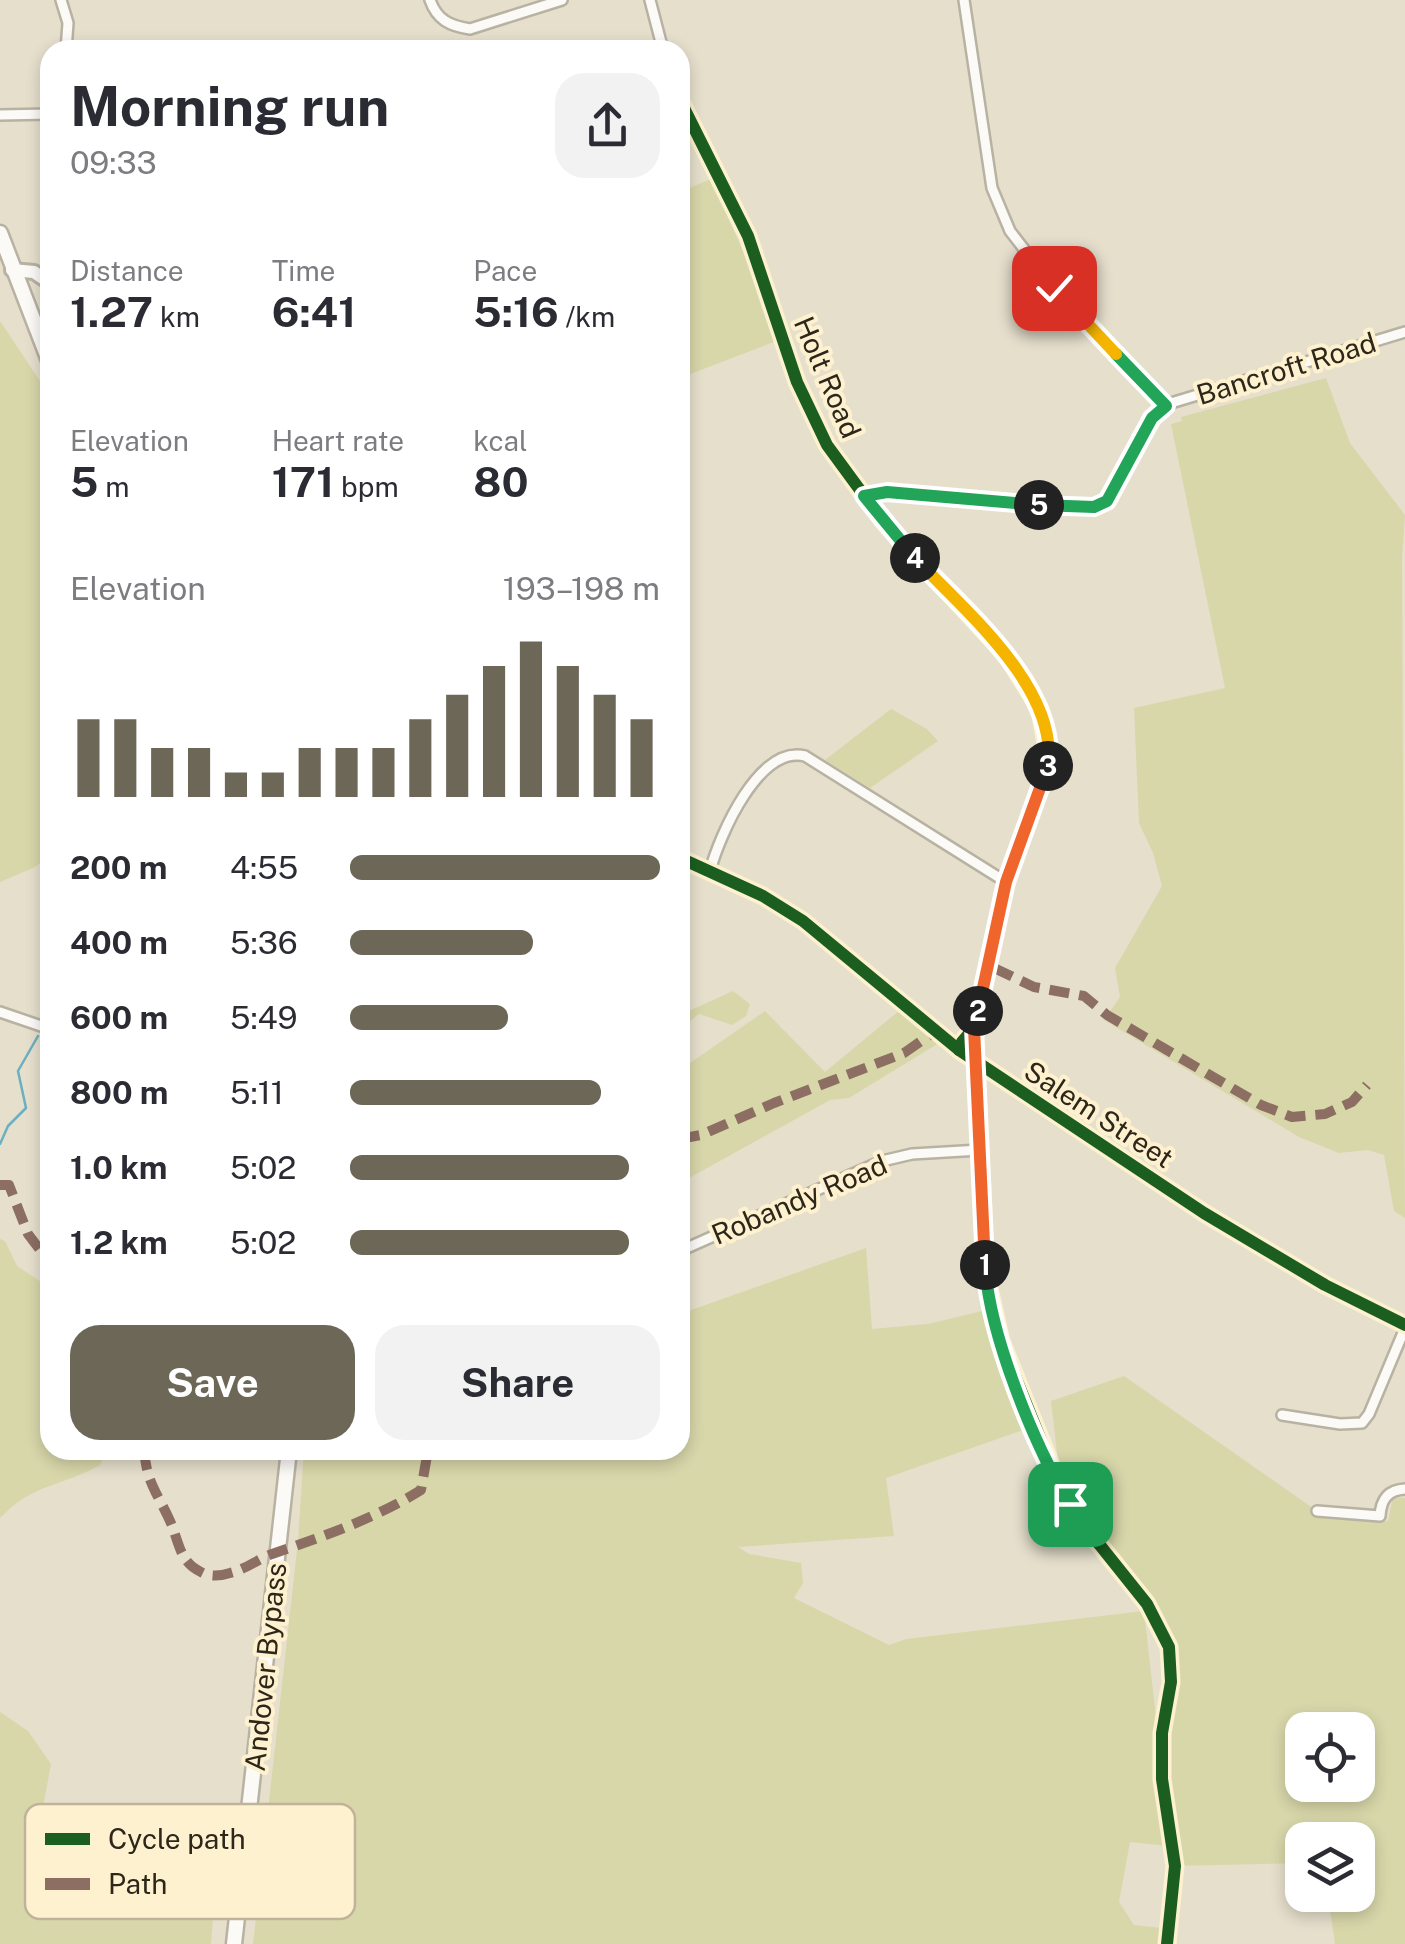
<!DOCTYPE html>
<html lang="en">
<head>
<meta charset="utf-8">
<style>
	body { margin:0; font-family:"Public Sans",sans-serif; background:#f2f2f3; color:#2b2b33; height:100vh; display:flex; flex-direction:column; font-size:38px; white-space:nowrap }
	* { box-sizing:border-box; margin:0 }
	p { font-size:32px; color:#7c7c81 }
	.icon { flex:none; width:55px; height:55px; fill:none; stroke:currentColor; stroke-width:2; stroke-linecap:round; stroke-linejoin:round }
	.map { position:relative; flex:1; overflow:hidden }
	.side { position:absolute; left:40px; top:40px; width:650px; height:1420px; display:flex; flex-direction:column; background:#fff; border-radius:30px; box-shadow:0 5px 15px #0003 }
	.side>* { flex:none }
	.tools { position:absolute; left:1285px; top:1712px; display:grid; gap:20px }
	.tools a { display:grid; place-items:center; width:90px; height:90px; border-radius:20px; background:#fff; box-shadow:0 5px 15px #0003; font-size:50px }
	.pin { position:absolute; display:grid; place-items:center; width:85px; height:85px; color:#fff; margin:-42px; border-radius:20px; box-shadow:0 5px 15px #0006 }
	.km { position:absolute; width:50px; height:50px; margin:-25px; border-radius:50%; background:#222; color:#fff; font-size:28px; line-height:50px; text-align:center }
	.round { display:grid; place-items:center; flex:none; width:105px; height:105px; border-radius:30px; background:#f2f2f3 }
	.head { display:flex; align-items:center; justify-content:space-between; height:170px; padding:0 30px }
	h1 { font-size:55px; font-weight:700; line-height:75px }
	.figures { display:grid; grid-template-columns:repeat(3,1fr); gap:15px; height:170px; padding:10px 30px }
	.figures div { display:grid; align-content:center }
	.figures b { font-size:42px; font-weight:700 }
	.figures small { font-size:28px; font-weight:400 }
	.figures p { font-size:28px }
	.chart { height:280px; padding:20px 30px }
	.chart p { display:flex; justify-content:space-between }
	.chart svg { width:100%; height:180px; margin-top:10px; stroke:#6d6758; stroke-width:6 }
	.action { display:flex; gap:20px; margin-top:auto; padding:20px 30px }
	.action a { flex:1; height:115px; border-radius:30px; background:#6d6758; color:#fff; font-size:40px; font-weight:700; line-height:115px; text-align:center }
	.action a+a { background:#f2f2f3; color:#2b2b33 }
	ul { padding:0 30px; list-style:none; font-size:32px }
	li { display:grid; grid-template-columns:160px 120px 1fr; align-items:center; height:75px }
	li i { height:25px; border-radius:12px; background:#6d6758 }
	.map>svg:first-child { display:block }
	.green { fill:#d8d7aa; fill-rule:evenodd }
	.lines { fill:none; stroke-linecap:round; stroke-linejoin:round }
	.stream { stroke:#6cafc1; stroke-width:2.5 }
	.street-casing { stroke:#b8b2a3; stroke-width:14 }
	.secondary-casing { stroke:#b8b2a3; stroke-width:18 }
	.primary-casing { stroke:#b8b2a3; stroke-width:19 }
	.street { stroke:#fbfaf7; stroke-width:9 }
	.secondary { stroke:#fbfaf7; stroke-width:12 }
	.primary { stroke:#fbfaf7; stroke-width:14 }
	.quiet { stroke:#8d6e63; stroke-width:10; stroke-dasharray:20 10; stroke-linecap:butt }
	.cycleway-casing { stroke:#fef1cf; stroke-width:19 }
	.cycleway { stroke:#1b5e20; stroke-width:12 }
	.split-1-casing { stroke:#fff; stroke-width:20 }
	.split-2-casing { stroke:#fff; stroke-width:20 }
	.split-3-casing { stroke:#fff; stroke-width:20 }
	.split-4-casing { stroke:#fff; stroke-width:20 }
	.split-5-casing { stroke:#fff; stroke-width:20 }
	.split-6-casing { stroke:#fff; stroke-width:20 }
	.split-7-casing { stroke:#fff; stroke-width:20 }
	.split-1 { stroke:#22a559; stroke-width:12 }
	.split-2 { stroke:#f0652b; stroke-width:12 }
	.split-3 { stroke:#f0652b; stroke-width:12 }
	.split-4 { stroke:#f5b400; stroke-width:12 }
	.split-5 { stroke:#22a559; stroke-width:12 }
	.split-6 { stroke:#22a559; stroke-width:12 }
	.split-7 { stroke:#f5b400; stroke-width:12 }
	.labels { text-anchor:middle; dominant-baseline:central; stroke-width:8; stroke-linejoin:round; paint-order:stroke }
	.street-label { font-size:28px; fill:#2c271a; stroke:#fef1cf }
	.key { fill:#fef1cf; stroke:#bfb499; stroke-width:2.5 }
	.key-label { font-size:28px; fill:#2c271a }
</style>
</head>
<body>
<div class="map">
<svg width="1405" height="1944" viewBox="0 0 1405 1944">
	<rect width="100%" height="100%" fill="#e6dfcc"/>
	<!-- green -->
	<g class="green">
		<polygon points="711,179 752,271 776,341 680,378 680,192"/>
		<polygon points="0,321 44,387 50,405 50,857 33,868 0,882"/>
		<polygon points="1326,378 1350,443 1405,515 1402,557 1405,1218 1394,1211 1384,1155 1368,1150 1339,1153 1299,1137 1104,1020 1120,997 1115,968 1162,886 1153,853 1139,823 1134,708 1225,688 1171,424 1182,421 1181,417"/>
		<polygon points="891,709 927,729 938,741 870,788 825,760"/>
		<polygon points="733,991 750,1004 746,1016 732,1025 699,1014 680,1029 680,1015"/>
		<polygon points="900,1010 939,1043 849,1098 830,1100 680,1183 680,1070 765,1011 825,1072"/>
		<path d="M0,1239L5,1241L17,1266L50,1288V1450H106L100,1465C61,1487 33,1483 0,1518Z"/>
		<polygon points="866,1248 872,1329 928,1324 986,1310 1029,1428 886,1478 894,1536 738,1547 749,1554 801,1563 803,1583 794,1598 889,1645 906,1639 1144,1611 1157,1727 1156,1773 1168,1846 1130,1842 1119,1902 1134,1925 1162,1928 1161,1944 253,1944 298,1541 304,1450 680,1450 680,1314"/>
		<path d="M1124,1376L1317,1511L1388,1521L1393,1497L1405,1498V1944H1335L1328,1895H1358V1840H1302V1863L1175,1866L1162,1770L1171,1682L1169,1647L1158,1621L1083,1524L1060,1478L1051,1401ZM1302,1730H1358V1785H1302Z"/>
		<polygon points="0,1712 28,1731 51,1764 39,1829 73,1857 171,1896 213,1917 211,1944 0,1944"/>
	</g>
	<g class="lines">
		<!-- stream -->
		<polyline class="stream" points="0,1144 8,1126 26,1108 18,1071 38,1036"/>
		<defs>
			<g id="street">
				<polyline points="61,0 68,23 66,50"/>
				<path d="M430,0C437,20 450,26 470,29L562,0"/>
				<polyline points="650,0 663,50"/>
				<polyline points="964,0 992,188 1010,231 1054,288 1167,406"/>
				<polyline points="680,100 748,236 797,382 827,445 882,520 1007,656 1040,709 1049,762 1006,882 974,1028 962,1042 959,1050"/>
				<polyline points="0,115 50,114"/>
				<path d="M865,496L887,492L1094,507C1131,490 1130,429 1171,403L1405,332"/>
				<path d="M710,871C720,834 759,745 805,756L1006,882"/>
				<polyline points="0,1012 50,1029"/>
				<polyline points="974,1028 986,1275 1001,1341 1059,1485 1083,1524 1147,1604 1169,1647 1171,1682 1162,1733 1162,1779 1175,1866 1167,1944"/>
				<polyline points="680,1251 882,1161 912,1154 980,1150"/>
				<polyline points="1282,1415 1340,1424 1362,1423 1369,1414 1405,1328"/>
				<path d="M1317,1511L1380,1516C1381,1499 1388,1490 1405,1489"/>
			</g>
			<g id="secondary">
				<polyline points="12,270 34,272 50,283"/>
				<polyline points="680,858 763,896 803,921 959,1050 1204,1213 1325,1285 1405,1325"/>
			</g>
			<g id="primary">
				<polyline points="0,233 50,363"/>
				<polyline points="234,1944 289,1450"/>
			</g>
		</defs>
		<!-- street casing -->
		<use href="#street" class="street-casing"/>
		<!-- secondary casing -->
		<use href="#secondary" class="secondary-casing"/>
		<!-- primary casing -->
		<use href="#primary" class="primary-casing"/>
		<!-- street -->
		<use href="#street" class="street"/>
		<!-- secondary -->
		<use href="#secondary" class="secondary"/>
		<!-- primary -->
		<use href="#primary" class="primary"/>
		<!-- quiet -->
		<g class="quiet">
			<polyline points="994,968 1034,987 1084,996 1107,1015 1261,1105 1292,1117 1325,1114 1352,1102 1367,1085"/>
			<polyline points="680,1134 690,1137 701,1135 774,1103 904,1053 930,1035"/>
			<polyline points="0,1185 9,1185 28,1234 50,1263"/>
			<path d="M145,1450C144,1478 159,1496 170,1521C179,1541 179,1562 201,1572C209,1577 221,1576 230,1573C246,1569 258,1559 272,1554C322,1537 376,1518 421,1490L428,1450"/>
		</g>
		<defs>
			<g id="cycleway">
				<polyline points="680,100 748,236 797,382 827,445 882,520 1007,656 1040,709 1049,762 1006,882 974,1028 962,1042 959,1050"/>
				<polyline points="680,858 763,896 803,921 959,1050 1204,1213 1325,1285 1405,1325"/>
				<polyline points="974,1028 986,1275 1001,1341 1059,1485 1083,1524 1147,1604 1169,1647 1171,1682 1162,1733 1162,1779 1175,1866 1167,1944"/>
			</g>
		</defs>
		<!-- cycleway casing -->
		<use href="#cycleway" class="cycleway-casing"/>
		<!-- cycleway -->
		<use href="#cycleway" class="cycleway"/>
	</g>
	<g class="lines">
		<defs>
			<path id="split-1" d="M985,1265C989,1334 1034,1445 1070,1504"/>
			<polyline id="split-2" points="978,1011 974,1028 985,1265"/>
			<polyline id="split-3" points="978,1011 1006,882 1048,766"/>
			<path id="split-4" d="M915,558C963,609 1059,688 1048,766"/>
			<polyline id="split-5" points="915,558 864,496 887,492 1039,505"/>
			<polyline id="split-6" points="1039,505 1094,507 1107,501 1152,418 1166,406 1116,354"/>
			<polyline id="split-7" points="1054,288 1116,354"/>
		</defs>
		<!-- split-1 casing -->
		<use href="#split-1" class="split-1-casing"/>
		<!-- split-2 casing -->
		<use href="#split-2" class="split-2-casing"/>
		<!-- split-3 casing -->
		<use href="#split-3" class="split-3-casing"/>
		<!-- split-4 casing -->
		<use href="#split-4" class="split-4-casing"/>
		<!-- split-5 casing -->
		<use href="#split-5" class="split-5-casing"/>
		<!-- split-6 casing -->
		<use href="#split-6" class="split-6-casing"/>
		<!-- split-7 casing -->
		<use href="#split-7" class="split-7-casing"/>
		<!-- split-1 -->
		<use href="#split-1" class="split-1"/>
		<!-- split-2 -->
		<use href="#split-2" class="split-2"/>
		<!-- split-3 -->
		<use href="#split-3" class="split-3"/>
		<!-- split-4 -->
		<use href="#split-4" class="split-4"/>
		<!-- split-5 -->
		<use href="#split-5" class="split-5"/>
		<!-- split-6 -->
		<use href="#split-6" class="split-6"/>
		<!-- split-7 -->
		<use href="#split-7" class="split-7"/>
	</g>
	<g class="labels">
		<!-- street labels -->
		<g class="street-label">
			<text transform="translate(1286 368) rotate(-17)">Bancroft Road</text>
			<text transform="translate(828 377) rotate(67)">Holt Road</text>
			<text transform="translate(1099 1114) rotate(33)">Salem Street</text>
			<text transform="translate(799 1199) rotate(-23)">Robandy Road</text>
			<text transform="translate(265 1667) rotate(-84)">Andover Bypass</text>
		</g>
	</g>
	<!-- legend -->
	<rect x="25" y="1804" width="330" height="115" rx="15" class="key"/>
	<rect x="45" y="1833" width="45" height="12" fill="#1b5e20"/>
	<rect x="45" y="1878" width="45" height="12" fill="#8d6e63"/>
	<g class="key-label">
		<text x="108" y="1849">Cycle path</text>
		<text x="108" y="1894">Path</text>
	</g>
</svg>
<div class="tools">
<a><svg class="icon" aria-label="locate" viewBox="0 0 24 24"><circle cx="12" cy="12" r="6"/><path d="M12 2v4M12 18v4M2 12h4M18 12h4"/></svg></a>
<a><svg class="icon" aria-label="layers" viewBox="0 0 24 24"><path d="M12 4l9 5-9 5-9-5zM3 14l9 5 9-5"/></svg></a>
</div>
<div class="pin" style="left:1070px;top:1504px;background:#1e9e55"><svg class="icon" aria-label="arrive" viewBox="0 0 24 24"><path d="M6 21V4h12l-3 4 3 4H6"/></svg></div>
<div class="pin" style="left:1054px;top:288px;background:#d93025"><svg class="icon" aria-label="check" viewBox="0 0 24 24"><path d="M5 12l5 5 9-10"/></svg></div>
<b class="km" style="left:985px;top:1265px">1</b>
<b class="km" style="left:978px;top:1011px">2</b>
<b class="km" style="left:1048px;top:766px">3</b>
<b class="km" style="left:915px;top:558px">4</b>
<b class="km" style="left:1039px;top:505px">5</b>
<section class="side">
<div class="head"><div><h1>Morning run</h1><p>09:33</p></div><a class="round"><svg class="icon" aria-label="share" viewBox="0 0 24 24"><path d="M12 15V3M7 8l5-5 5 5M5 13v7h14v-7"/></svg></a></div>
<div class="figures">
<div><p>Distance</p><b>1.27<small> km</small></b></div>
<div><p>Time</p><b>6:41</b></div>
<div><p>Pace</p><b>5:16<small> /km</small></b></div>
</div>
<div class="figures">
<div><p>Elevation</p><b>5<small> m</small></b></div>
<div><p>Heart rate</p><b>171<small> bpm</small></b></div>
<div><p>kcal</p><b>80</b></div>
</div>
<div class="chart"><p><span>Elevation</span>193–198 m</p>
<svg viewBox="0 0 160 44" preserveAspectRatio="none"><path d="M5 44V25M15 44V25M25 44V32M35 44V32M45 44V38M55 44V38M65 44V32M75 44V32M85 44V32M95 44V25M105 44V19M115 44V12M125 44V6M135 44V12M145 44V19M155 44V25"/></svg>
</div>
<ul>
<li><b>200 m</b>4:55<i style="width:100%"></i></li>
<li><b>400 m</b>5:36<i style="width:59%"></i></li>
<li><b>600 m</b>5:49<i style="width:51%"></i></li>
<li><b>800 m</b>5:11<i style="width:81%"></i></li>
<li><b>1.0 km</b>5:02<i style="width:90%"></i></li>
<li><b>1.2 km</b>5:02<i style="width:90%"></i></li>
</ul>
<div class="action"><a>Save</a><a>Share</a></div>
</section>
</div>
</body>
</html>
